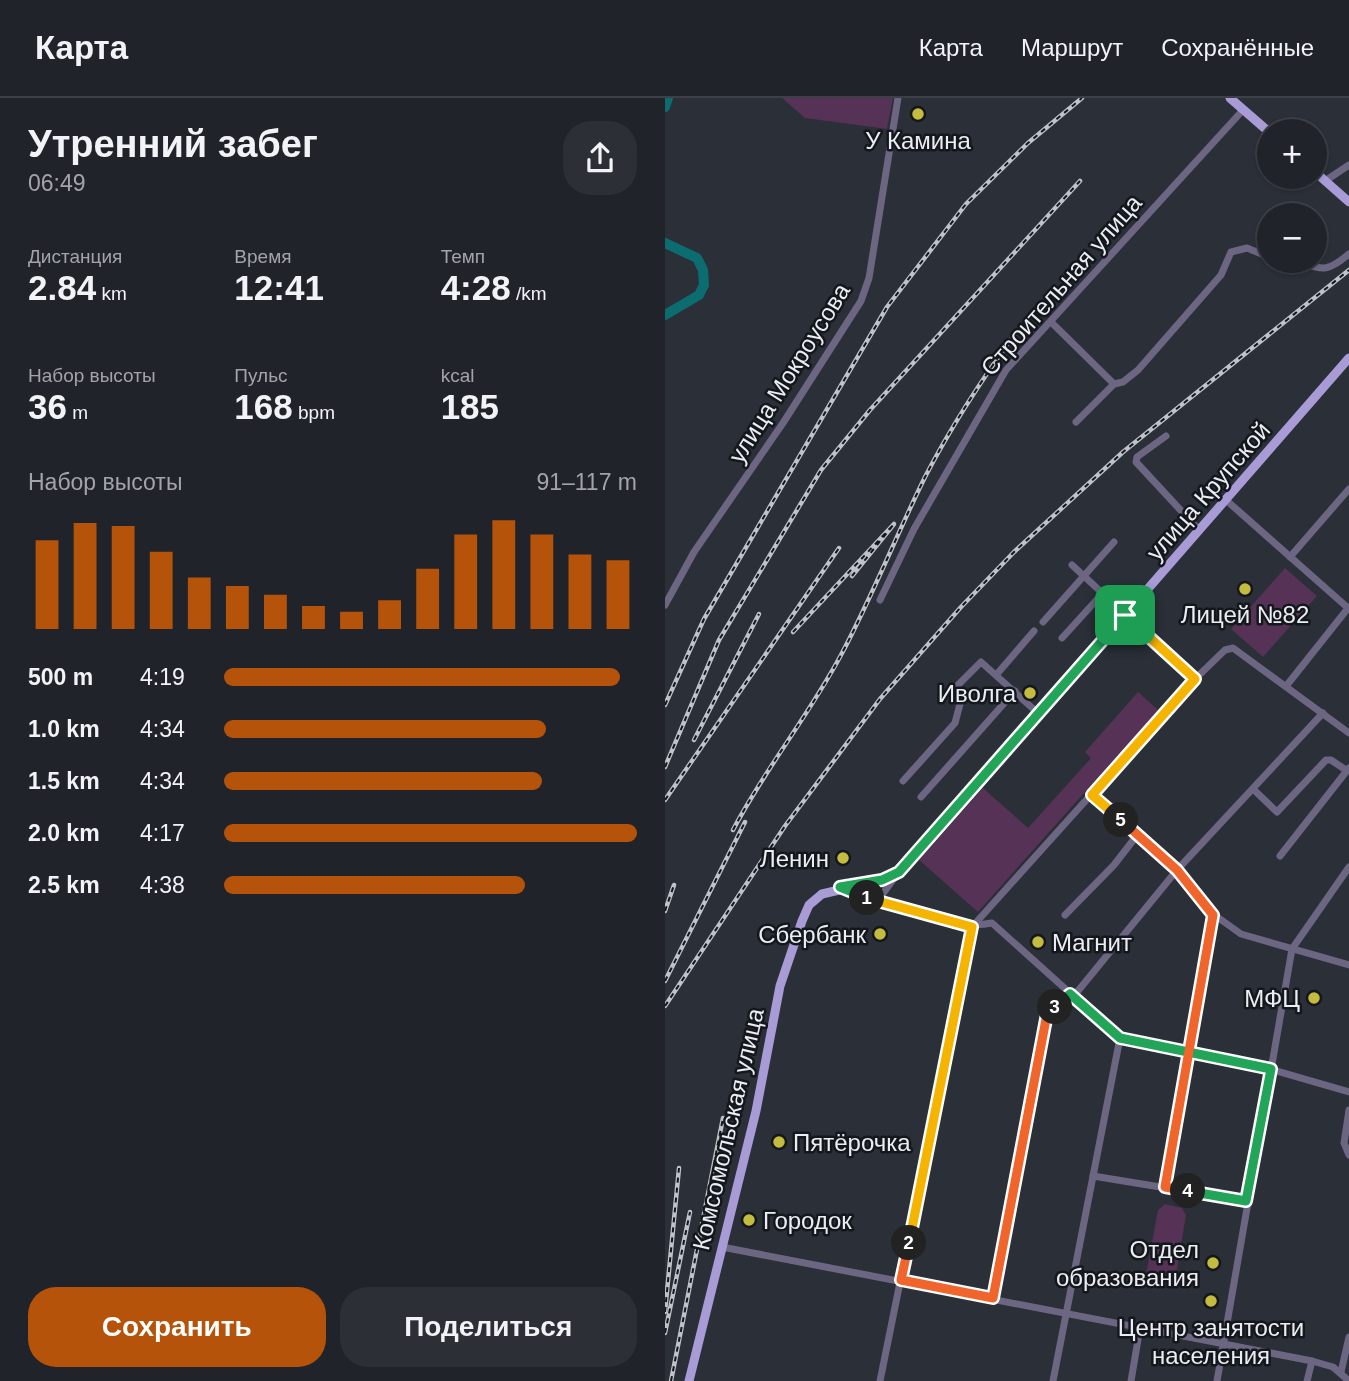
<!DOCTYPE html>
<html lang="ru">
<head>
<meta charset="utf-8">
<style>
	body { margin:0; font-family:Helvetica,sans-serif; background:#2d2f36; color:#f1f3f6; height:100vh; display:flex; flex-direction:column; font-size:26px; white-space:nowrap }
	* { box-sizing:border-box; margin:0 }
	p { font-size:23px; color:#a2a4a8 }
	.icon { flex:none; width:38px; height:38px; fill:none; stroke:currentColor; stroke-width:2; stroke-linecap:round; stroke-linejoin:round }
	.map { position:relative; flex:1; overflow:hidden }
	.side { display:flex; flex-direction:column; background:#20232a; width:665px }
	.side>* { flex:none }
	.controls { position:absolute; left:592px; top:21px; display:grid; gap:14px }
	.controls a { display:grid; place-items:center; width:70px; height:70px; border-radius:50%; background:#20232a; box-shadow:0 2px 5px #0004,0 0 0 2px #3d4047; font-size:35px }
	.pin { position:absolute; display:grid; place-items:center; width:60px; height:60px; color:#fff; margin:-30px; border-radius:14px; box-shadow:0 4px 10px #0006 }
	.km { position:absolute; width:35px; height:35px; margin:-18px; border-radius:50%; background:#222; color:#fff; font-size:19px; line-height:35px; text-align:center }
	.round { display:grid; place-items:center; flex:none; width:74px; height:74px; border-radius:28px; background:#2d2f36 }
	.head { display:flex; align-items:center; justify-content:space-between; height:119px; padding:0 28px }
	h1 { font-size:38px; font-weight:700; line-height:52px }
	.stats { display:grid; grid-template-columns:repeat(3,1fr); gap:10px; height:119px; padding:7px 28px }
	.stats div { display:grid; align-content:center }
	.stats b { font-size:35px; font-weight:700 }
	.stats small { font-size:19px; font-weight:400 }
	.stats p { font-size:19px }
	.chart { height:196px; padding:14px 28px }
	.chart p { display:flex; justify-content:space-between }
	.chart svg { width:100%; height:126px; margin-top:7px; stroke:#b45309; stroke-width:6 }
	.button { display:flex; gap:14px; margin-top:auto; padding:14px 28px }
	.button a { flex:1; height:80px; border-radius:28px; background:#b45309; color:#fff; font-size:28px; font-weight:700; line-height:80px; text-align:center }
	.button a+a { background:#2d2f36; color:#f1f3f6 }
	ul { padding:0 28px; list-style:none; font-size:23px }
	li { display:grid; grid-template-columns:112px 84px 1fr; align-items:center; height:52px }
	li i { height:18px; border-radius:9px; background:#b45309 }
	header { display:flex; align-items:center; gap:42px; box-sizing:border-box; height:98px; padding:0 35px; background:#20232a; border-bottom:2px solid #3d4047 }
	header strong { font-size:33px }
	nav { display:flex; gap:38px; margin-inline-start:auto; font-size:24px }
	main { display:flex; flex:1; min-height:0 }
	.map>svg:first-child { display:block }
	.green { fill:#553256 }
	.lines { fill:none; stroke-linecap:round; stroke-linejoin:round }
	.river { stroke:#0c6d71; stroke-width:10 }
	.minor { stroke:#6c6682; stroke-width:7 }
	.major { stroke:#a89bd6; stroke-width:9 }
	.rail-casing { stroke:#bfc3c9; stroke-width:4.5 }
	.rail { stroke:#14171b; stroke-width:2; stroke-dasharray:5; stroke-linecap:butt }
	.split-1-casing { stroke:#fff; stroke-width:14 }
	.split-2-casing { stroke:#fff; stroke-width:14 }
	.split-3-casing { stroke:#fff; stroke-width:14 }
	.split-4-casing { stroke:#fff; stroke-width:14 }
	.split-5-casing { stroke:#fff; stroke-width:14 }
	.split-6-casing { stroke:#fff; stroke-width:14 }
	.split-1 { stroke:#22a559; stroke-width:9 }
	.split-2 { stroke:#f5b400; stroke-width:9 }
	.split-3 { stroke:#f0652b; stroke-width:9 }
	.split-4 { stroke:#22a559; stroke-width:9 }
	.split-5 { stroke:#f0652b; stroke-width:9 }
	.split-6 { stroke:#f5b400; stroke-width:9 }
	.poi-dot { fill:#c4bc3e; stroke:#14171b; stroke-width:2.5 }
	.labels { text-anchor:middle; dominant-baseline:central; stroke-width:5; stroke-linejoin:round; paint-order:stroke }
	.poi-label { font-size:24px; fill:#eaedf3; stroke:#14171b; text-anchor:end }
	.street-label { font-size:24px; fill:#eaedf3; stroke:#14171b }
</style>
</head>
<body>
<header>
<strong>Карта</strong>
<nav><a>Карта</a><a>Маршрут</a><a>Сохранённые</a></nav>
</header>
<main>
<section class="side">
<div class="head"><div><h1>Утренний забег</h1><p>06:49</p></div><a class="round"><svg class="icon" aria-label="share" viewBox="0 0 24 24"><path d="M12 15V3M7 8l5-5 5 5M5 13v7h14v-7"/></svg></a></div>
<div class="stats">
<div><p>Дистанция</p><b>2.84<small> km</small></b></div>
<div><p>Время</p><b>12:41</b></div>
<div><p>Темп</p><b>4:28<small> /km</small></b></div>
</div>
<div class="stats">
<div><p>Набор высоты</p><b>36<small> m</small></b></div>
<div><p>Пульс</p><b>168<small> bpm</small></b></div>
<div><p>kcal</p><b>185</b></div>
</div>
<div class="chart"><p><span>Набор высоты</span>91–117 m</p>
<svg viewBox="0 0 160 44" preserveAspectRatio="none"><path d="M5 44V13M15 44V7M25 44V8M35 44V17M45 44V26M55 44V29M65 44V32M75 44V36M85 44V38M95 44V34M105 44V23M115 44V11M125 44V6M135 44V11M145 44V18M155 44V20"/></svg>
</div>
<ul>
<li><b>500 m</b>4:19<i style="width:96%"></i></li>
<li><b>1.0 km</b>4:34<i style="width:78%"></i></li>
<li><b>1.5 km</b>4:34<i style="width:77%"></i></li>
<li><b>2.0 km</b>4:17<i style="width:100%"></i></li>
<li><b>2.5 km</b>4:38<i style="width:73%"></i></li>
</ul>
<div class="button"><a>Сохранить</a><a>Поделиться</a></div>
</section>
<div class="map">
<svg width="684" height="1283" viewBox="0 0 684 1283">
	<rect width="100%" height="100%" fill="#2a2f38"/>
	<!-- green -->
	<g class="green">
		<polygon points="117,0 228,0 222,31 140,20"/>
		<polygon points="620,470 652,498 598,559 566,531"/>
		<polygon points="473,594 493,612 313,814 254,762 318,690 363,730 426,660 420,654"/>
		<polygon points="500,1106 517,1110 521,1117 510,1184 498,1189 484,1185 481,1177 493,1112"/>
	</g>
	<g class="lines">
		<!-- river -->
		<g class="river">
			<polyline points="0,9 3,0"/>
			<polyline points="0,145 32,160 38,172 39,187 34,197 0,217"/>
		</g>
		<!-- minor -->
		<g class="minor">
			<polyline points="660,83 684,67"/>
			<path d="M631,163C659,172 661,175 684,156"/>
			<polyline points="386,224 449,286"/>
			<polyline points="411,324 449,286 458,284 473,272 556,177 566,154 582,150 604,159"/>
			<polyline points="501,338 472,359 471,364 534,432"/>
			<polyline points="561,402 683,510"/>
			<polyline points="625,459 684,391"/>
			<polyline points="407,467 530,581"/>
			<polyline points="215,502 249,431 341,272 578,12"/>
			<polyline points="0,507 29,454 118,325 196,203 204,180 233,0"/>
			<polyline points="378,524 449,444"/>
			<polyline points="397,540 437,496"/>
			<polyline points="332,576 369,533"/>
			<polyline points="622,587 684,509"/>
			<polyline points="238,683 290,625 295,606 288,592 316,564 374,616"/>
			<polyline points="588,691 612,714 661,662 666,662 681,672"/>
			<polyline points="427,697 512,772 548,816 576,836 684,867"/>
			<polyline points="256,699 350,593"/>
			<polyline points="615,758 684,670"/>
			<path d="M178,790C217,806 287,834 327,825L455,940L605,971L684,994"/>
			<polyline points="212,804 232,776"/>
			<polyline points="400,817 449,767 473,736"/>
			<polyline points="408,899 512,772 658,615"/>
			<polyline points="684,1012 679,1045 684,1057"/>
			<polyline points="428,1078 581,1103"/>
			<polyline points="501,1089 548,816"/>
			<polyline points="57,1149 647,1263 668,1269 684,1283"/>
			<polyline points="328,1201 382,916 405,896"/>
			<polyline points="676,1274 684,1239"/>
			<polyline points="215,1283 307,829 530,581 560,552 568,550 684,635"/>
			<polyline points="388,1283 455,940"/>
			<polyline points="466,1283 475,1230"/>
			<polyline points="552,1283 627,851 684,769"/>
			<polyline points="642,1283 647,1263"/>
		</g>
		<!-- major -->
		<g class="major">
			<polyline points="565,0 604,34"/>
			<polyline points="649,73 684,104"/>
			<polyline points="24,1283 91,1013 115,888 137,823 144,807 157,796 217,782 234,774 251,757 684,260"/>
		</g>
		<defs>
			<g id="rail">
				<polyline points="128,534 229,426 187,478"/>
				<polyline points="0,607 39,521 222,209 301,106 363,45 417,0"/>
				<polyline points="29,642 94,516"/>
				<polyline points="0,669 54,542 156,372 205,312 415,83"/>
				<polyline points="0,702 174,450"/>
				<path d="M68,732C100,671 144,617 176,557C207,499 231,438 260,379C286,329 317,281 350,236"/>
				<polyline points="0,813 9,787"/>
				<polyline points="0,883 80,724"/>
				<polyline points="0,908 120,728 215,601 296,509 349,454 458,354 684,172"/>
				<polyline points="0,1214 14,1070"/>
				<polyline points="0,1235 25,1114"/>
				<polyline points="6,1283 58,1020"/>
			</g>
		</defs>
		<!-- rail casing -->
		<use href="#rail" class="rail-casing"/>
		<!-- rail -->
		<use href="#rail" class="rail"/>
	</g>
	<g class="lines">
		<defs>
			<polyline id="split-1" points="202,800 175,789 217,782 234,774 460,517"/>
			<polyline id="split-2" points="202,800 307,829 244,1145"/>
			<polyline id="split-3" points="244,1145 236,1182 328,1200 382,916 390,909"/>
			<polyline id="split-4" points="390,909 405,896 455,940 606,971 581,1103 523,1093"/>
			<polyline id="split-5" points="456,722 512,772 548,817 500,1089 523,1093"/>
			<polyline id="split-6" points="456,722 427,697 530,581 460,517"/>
		</defs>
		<!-- split-1 casing -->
		<use href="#split-1" class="split-1-casing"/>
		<!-- split-2 casing -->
		<use href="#split-2" class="split-2-casing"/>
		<!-- split-3 casing -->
		<use href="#split-3" class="split-3-casing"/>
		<!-- split-4 casing -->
		<use href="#split-4" class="split-4-casing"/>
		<!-- split-5 casing -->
		<use href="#split-5" class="split-5-casing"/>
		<!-- split-6 casing -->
		<use href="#split-6" class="split-6-casing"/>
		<!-- split-1 -->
		<use href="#split-1" class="split-1"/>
		<!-- split-2 -->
		<use href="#split-2" class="split-2"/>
		<!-- split-3 -->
		<use href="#split-3" class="split-3"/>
		<!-- split-4 -->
		<use href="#split-4" class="split-4"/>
		<!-- split-5 -->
		<use href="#split-5" class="split-5"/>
		<!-- split-6 -->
		<use href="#split-6" class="split-6"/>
	</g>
	<!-- markers -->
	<g class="poi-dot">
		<circle cx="253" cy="16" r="7"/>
		<circle cx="580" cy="491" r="7"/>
		<circle cx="365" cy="595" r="7"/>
		<circle cx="178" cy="760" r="7"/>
		<circle cx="215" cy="836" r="7"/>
		<circle cx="373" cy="844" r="7"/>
		<circle cx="649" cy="900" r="7"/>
		<circle cx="114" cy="1044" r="7"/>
		<circle cx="84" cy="1122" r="7"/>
		<circle cx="548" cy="1165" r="7"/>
		<circle cx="546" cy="1203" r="7"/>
	</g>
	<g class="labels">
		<!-- poi labels -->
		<g class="poi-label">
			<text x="253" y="42" text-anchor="middle">У Камина</text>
			<text x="580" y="516" text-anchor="middle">Лицей №82</text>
			<text x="351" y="595">Иволга</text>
			<text x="164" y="760">Ленин</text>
			<text x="201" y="836">Сбербанк</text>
			<text x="387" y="844" text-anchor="start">Магнит</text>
			<text x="635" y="900">МФЦ</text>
			<text x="128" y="1044" text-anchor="start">Пятёрочка</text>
			<text x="98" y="1122" text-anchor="start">Городок</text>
			<text x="534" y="1151">Отдел<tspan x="534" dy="28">образования</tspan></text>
			<text x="546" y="1229" text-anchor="middle">Центр занятости<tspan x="546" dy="28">населения</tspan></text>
		</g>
		<!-- street labels -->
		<g class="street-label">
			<text transform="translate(396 187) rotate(-49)">Строительная улица</text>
			<text transform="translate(124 275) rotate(-58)">улица Мокроусова</text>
			<text transform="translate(543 393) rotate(-49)">улица Крупской</text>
			<text transform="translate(63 1031) rotate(-77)">Комсомольская улица</text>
		</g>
	</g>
</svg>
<div class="controls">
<a>+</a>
<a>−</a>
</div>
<div class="pin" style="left:460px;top:517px;background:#1e9e55"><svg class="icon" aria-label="arrive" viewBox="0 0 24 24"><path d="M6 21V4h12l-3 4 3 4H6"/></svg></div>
<b class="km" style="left:202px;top:800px">1</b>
<b class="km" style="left:244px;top:1145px">2</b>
<b class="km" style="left:390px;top:909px">3</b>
<b class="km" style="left:523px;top:1093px">4</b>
<b class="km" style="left:456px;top:722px">5</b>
</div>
</main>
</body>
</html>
